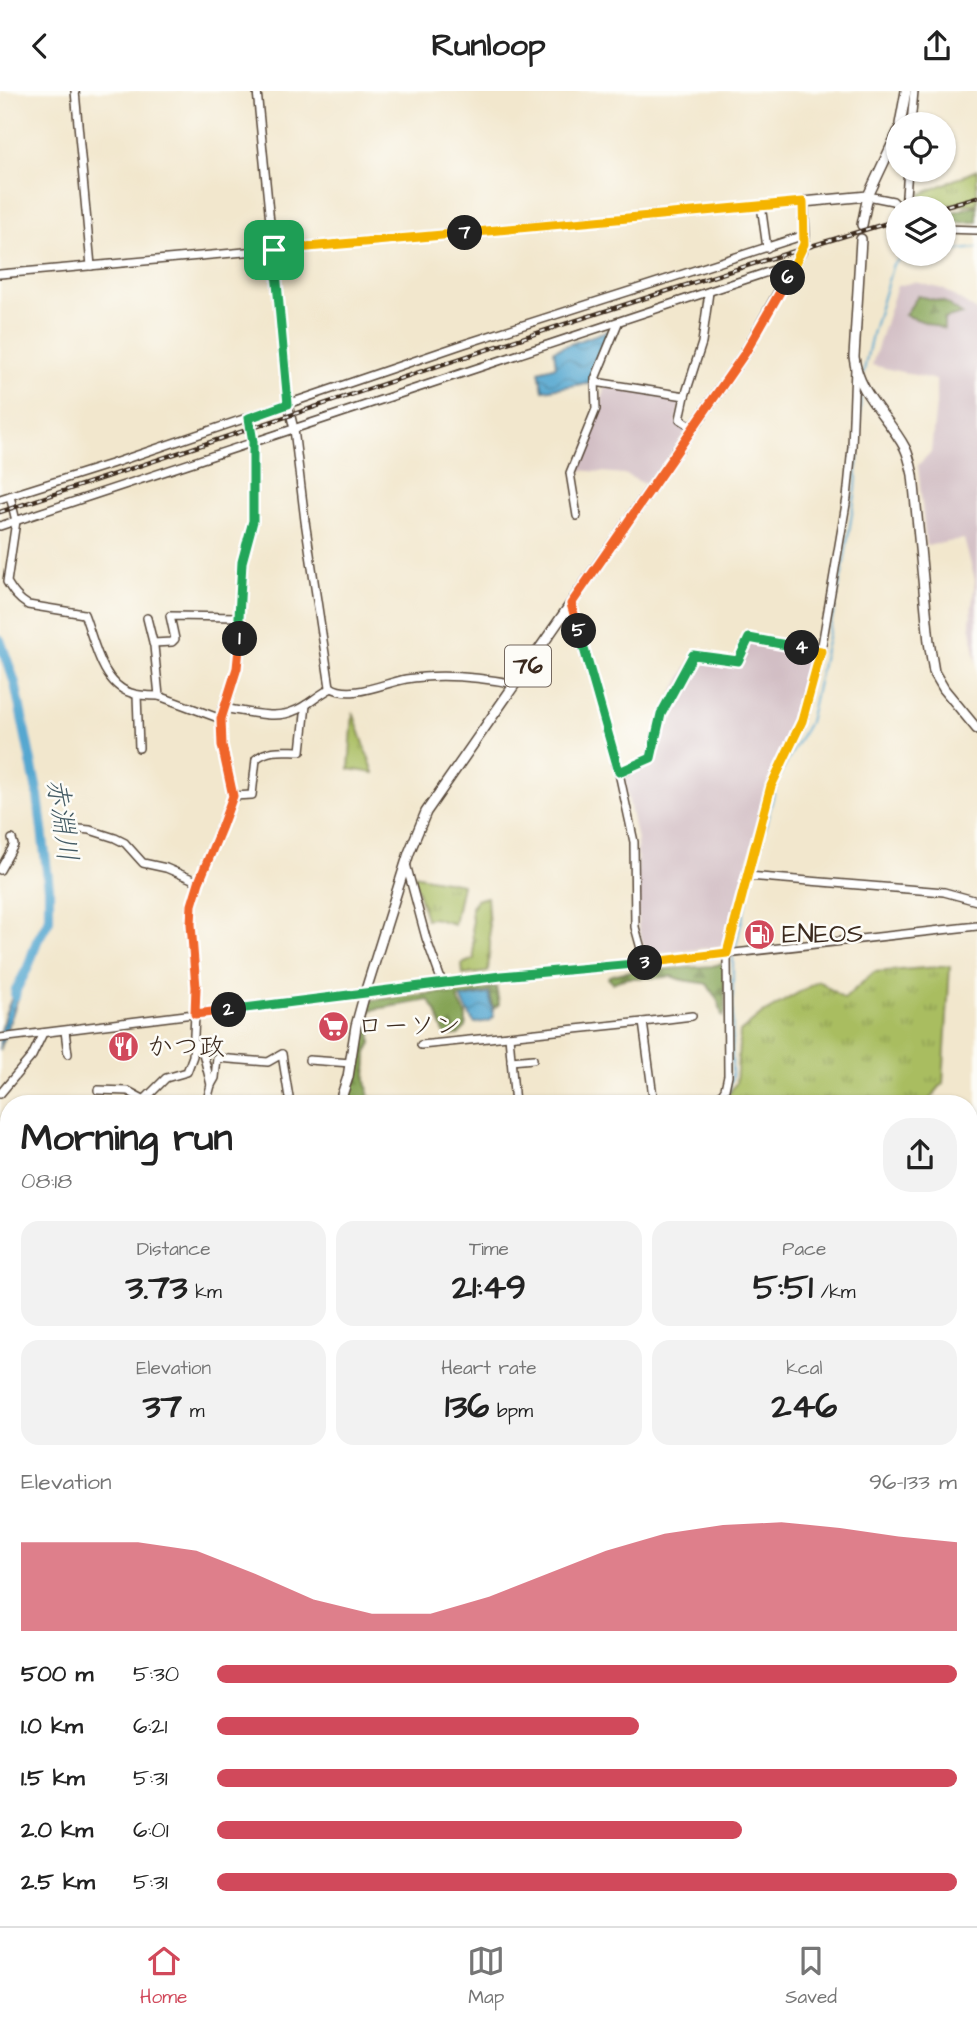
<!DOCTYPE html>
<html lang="en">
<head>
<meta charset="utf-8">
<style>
	body { margin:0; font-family:"Architects Daughter","Klee One",sans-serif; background:#f2f2f2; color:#222; height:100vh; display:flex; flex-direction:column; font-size:26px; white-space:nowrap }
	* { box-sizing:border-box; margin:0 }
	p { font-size:23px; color:#767676 }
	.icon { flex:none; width:38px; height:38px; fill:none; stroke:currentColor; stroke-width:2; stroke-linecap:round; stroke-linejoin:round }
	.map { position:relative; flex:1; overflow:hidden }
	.sheet { position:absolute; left:0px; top:1004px; width:978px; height:831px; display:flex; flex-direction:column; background:#fff; border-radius:28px 28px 0 0; box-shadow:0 2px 5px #0004 }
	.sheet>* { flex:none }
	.fabs { position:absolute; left:886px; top:21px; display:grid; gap:14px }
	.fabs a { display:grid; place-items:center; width:70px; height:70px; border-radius:50%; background:#fff; box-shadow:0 2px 5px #0004; font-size:35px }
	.pin { position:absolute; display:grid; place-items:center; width:60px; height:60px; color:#fff; margin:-30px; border-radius:14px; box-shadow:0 4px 10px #0006 }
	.km { position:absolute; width:35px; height:35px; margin:-18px; border-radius:50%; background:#222; color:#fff; font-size:19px; line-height:35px; text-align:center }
	.round { display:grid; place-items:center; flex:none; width:74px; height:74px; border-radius:28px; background:#f2f2f2 }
	.summary { display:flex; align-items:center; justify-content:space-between; height:119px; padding:0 21px }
	h1 { font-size:38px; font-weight:700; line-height:52px }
	.figures { display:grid; grid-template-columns:repeat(3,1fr); gap:10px; height:119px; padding:7px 21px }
	.figures div { display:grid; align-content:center; border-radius:18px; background:#f2f2f2; text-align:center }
	.figures b { font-size:35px; font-weight:700 }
	.figures small { font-size:19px; font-weight:400 }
	.figures p { font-size:19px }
	.chart { height:196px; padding:14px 21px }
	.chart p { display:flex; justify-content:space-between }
	.chart svg { width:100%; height:126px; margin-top:7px; fill:#d1495b; opacity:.7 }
	ul { padding:0 21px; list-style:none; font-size:23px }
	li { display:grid; grid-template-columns:112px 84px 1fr; align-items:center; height:52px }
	li i { height:18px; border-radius:9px; background:#d1495b }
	header { display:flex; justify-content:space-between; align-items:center; height:91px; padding:0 21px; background:#fff; font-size:32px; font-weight:700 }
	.tab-bar { display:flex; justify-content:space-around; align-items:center; height:98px; border-top:2px solid #e0e0e0; background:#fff; font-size:19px; color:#767676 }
	.tab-bar a { display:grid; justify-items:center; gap:4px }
	.tab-bar .selected { color:#d1495b }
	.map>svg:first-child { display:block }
	.industrial { fill:#d2bec4 }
	.grass { fill:url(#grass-tufts); stroke:#727440; stroke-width:2 }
	.forest { fill:url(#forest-firs); stroke:#60673a; stroke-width:2 }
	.pitch { fill:#a9bd61; stroke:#727440; stroke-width:2 }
	.water { fill:url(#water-waves); stroke:#486877; stroke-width:2 }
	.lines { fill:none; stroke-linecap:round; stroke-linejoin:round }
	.stream { stroke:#55a7d0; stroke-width:2 }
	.river { stroke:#55a7d0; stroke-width:10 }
	.minor-casing { stroke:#564638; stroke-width:10 }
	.major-casing { stroke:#564638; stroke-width:12 }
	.minor { stroke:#fff; stroke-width:7 }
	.major { stroke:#fff; stroke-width:9 }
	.rail-casing { stroke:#3b2a1e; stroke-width:4.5 }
	.rail { stroke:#fdfcf7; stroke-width:2; stroke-dasharray:5; stroke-linecap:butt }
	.split-1-casing { stroke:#fff; stroke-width:14 }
	.split-2-casing { stroke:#fff; stroke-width:14 }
	.split-3-casing { stroke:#fff; stroke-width:14 }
	.split-4-casing { stroke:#fff; stroke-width:14 }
	.split-5-casing { stroke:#fff; stroke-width:14 }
	.split-6-casing { stroke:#fff; stroke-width:14 }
	.split-7-casing { stroke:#fff; stroke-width:14 }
	.split-8-casing { stroke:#fff; stroke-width:14 }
	.split-1 { stroke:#22a559; stroke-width:9 }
	.split-2 { stroke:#f0652b; stroke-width:9 }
	.split-3 { stroke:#22a559; stroke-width:9 }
	.split-4 { stroke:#f5b400; stroke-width:9 }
	.split-5 { stroke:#22a559; stroke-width:9 }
	.split-6 { stroke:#f0652b; stroke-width:9 }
	.split-7 { stroke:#f5b400; stroke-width:9 }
	.split-8 { stroke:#f5b400; stroke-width:9 }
	.labels { text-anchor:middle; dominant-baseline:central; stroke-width:5; stroke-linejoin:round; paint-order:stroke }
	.shield { fill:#fdfcf7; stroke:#75695f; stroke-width:2 }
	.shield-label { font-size:24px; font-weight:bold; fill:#3b2a1e }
	.poi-label { font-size:26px; fill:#3b2a1e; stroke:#fdfcf7; text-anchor:start }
	.water-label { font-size:28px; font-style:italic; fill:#455c65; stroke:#fdfcf7 }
</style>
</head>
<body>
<header><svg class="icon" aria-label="back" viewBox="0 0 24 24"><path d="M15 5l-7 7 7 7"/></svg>Runloop<svg class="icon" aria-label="share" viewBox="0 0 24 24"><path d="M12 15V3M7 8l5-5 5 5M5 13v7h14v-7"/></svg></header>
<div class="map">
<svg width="977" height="1835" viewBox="0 0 977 1835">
	<defs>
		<pattern id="grass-tufts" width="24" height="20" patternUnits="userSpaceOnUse" patternTransform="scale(1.75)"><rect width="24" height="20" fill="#a9bd61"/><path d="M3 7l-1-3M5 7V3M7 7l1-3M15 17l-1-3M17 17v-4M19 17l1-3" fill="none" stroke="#8b9a4f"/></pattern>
		<pattern id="forest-firs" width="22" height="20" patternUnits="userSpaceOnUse" patternTransform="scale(1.75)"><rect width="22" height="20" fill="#86a457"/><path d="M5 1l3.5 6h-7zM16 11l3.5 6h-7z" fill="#6f8647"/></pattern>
		<pattern id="water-waves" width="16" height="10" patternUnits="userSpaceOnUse" patternTransform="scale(1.75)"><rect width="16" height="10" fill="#55a7d0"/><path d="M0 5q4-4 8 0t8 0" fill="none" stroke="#4888a8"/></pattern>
	</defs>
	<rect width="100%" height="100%" fill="#fdfcf7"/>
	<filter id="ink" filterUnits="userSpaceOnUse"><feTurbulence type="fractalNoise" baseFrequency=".0143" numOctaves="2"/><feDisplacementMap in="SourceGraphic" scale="14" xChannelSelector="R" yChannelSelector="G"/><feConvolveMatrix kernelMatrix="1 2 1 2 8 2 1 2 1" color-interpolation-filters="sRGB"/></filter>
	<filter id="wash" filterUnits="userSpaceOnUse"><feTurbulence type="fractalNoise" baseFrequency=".00686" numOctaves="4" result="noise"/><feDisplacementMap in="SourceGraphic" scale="28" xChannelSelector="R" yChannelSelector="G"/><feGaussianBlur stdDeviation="1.57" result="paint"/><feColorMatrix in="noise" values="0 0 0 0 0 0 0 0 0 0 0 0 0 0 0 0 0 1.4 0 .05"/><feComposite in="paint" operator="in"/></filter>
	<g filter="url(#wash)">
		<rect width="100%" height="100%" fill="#f2e7cd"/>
		<!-- industrial -->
		<g class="industrial">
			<polygon points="915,191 943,198 977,220 977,574 970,532 975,489 964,448 926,455 918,374 931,361 936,313 936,289 872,274 897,195"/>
			<polygon points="604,295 682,307 676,330 689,337 649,395 624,383 578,379 601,316"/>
			<polygon points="749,547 818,560 797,634 769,689 726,855 646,864 638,835 637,750 624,686 653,669 663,620 693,564 736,574"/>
		</g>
		<!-- grass -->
		<g class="grass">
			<polygon points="977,79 977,113 918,115 921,103"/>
			<polygon points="353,621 374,682 349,678"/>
			<polygon points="413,784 462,793 454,833 433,827 426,828"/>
			<polygon points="487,806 490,853 488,881 463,884 462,873 474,868 471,815 476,809"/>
			<polygon points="950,875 943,992 929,1009 928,1013 722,1013 736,992 740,941 763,922 819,890 844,908 874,881"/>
		</g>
		<!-- forest -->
		<g class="forest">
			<polygon points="977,114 977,131 943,132 943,124"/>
			<polygon points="918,205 944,211 962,223 944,228 944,238 905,224"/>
			<path d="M724,872L725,922L723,926L722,925L719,912L707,893C694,890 682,891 671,885C653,890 631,882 613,892L608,887L609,885L624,881L712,875Z"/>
			<polygon points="496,896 499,913 494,917 489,901 457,907 466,923 466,936 458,944 445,945 436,920 429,909 370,919 371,952 367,961 366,990 369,1005 383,1013 351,1013 348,1010 368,911 372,909"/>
		</g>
		<!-- pitch -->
		<polygon class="pitch" points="301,1827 378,1827 377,1835 300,1835"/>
		<!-- water -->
		<g class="water">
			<polygon points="609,239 610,241 589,292 543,299 539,280 556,275 554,259"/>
			<path d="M21,888L18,907L0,959C0,929 8,914 21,888Z"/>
			<polygon points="489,903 494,926 490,930 475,932 472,929 461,907"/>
			<polygon points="0,1599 9,1620 9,1671 8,1654 0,1633"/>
		</g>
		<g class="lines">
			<!-- stream -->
			<g class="stream">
				<polyline points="943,161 977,157"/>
				<polyline points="863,284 872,243 893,173 903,166 932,163"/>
				<polyline points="753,783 778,687 809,631 842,483 856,398 861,300"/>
				<polyline points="735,858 752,788"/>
				<polyline points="721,1013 727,1003 732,987 733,866"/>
			</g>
			<!-- river -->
			<polyline class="river" points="0,549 15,592 38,705 49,797 49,829 37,850 28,876 16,899 15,905"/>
		</g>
	</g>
	<g filter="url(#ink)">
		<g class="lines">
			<defs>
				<g id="minor">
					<polyline points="75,0 91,175"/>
					<path d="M257,0L288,313L294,338L305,430L330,596C351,609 384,592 406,588C442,582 480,586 516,593"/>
					<polyline points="911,33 914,0"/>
					<polyline points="868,105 893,110 900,117"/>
					<polyline points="761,114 767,157"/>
					<polyline points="905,117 908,79"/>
					<polyline points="943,138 977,139"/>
					<polyline points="0,183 803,111"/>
					<polyline points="595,291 685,305 680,328 694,337"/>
					<polyline points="685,305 702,252 709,201"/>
					<path d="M10,405L16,430L7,491C13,501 18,508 28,514L84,523C94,548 101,593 131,602C139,605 150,605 159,605"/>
					<polyline points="0,408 111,373 464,253 805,144"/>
					<polyline points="577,425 570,382 596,318 595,288 618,232"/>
					<polyline points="0,435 795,172"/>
					<polyline points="571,513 619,682 634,751 635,836 645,872"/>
					<polyline points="147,527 154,555 159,605 221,628"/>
					<polyline points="153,552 172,551 175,548 170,525 239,526"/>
					<polyline points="137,604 139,657"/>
					<path d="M223,617C243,620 276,629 294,620C308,615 317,604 332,597"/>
					<polyline points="619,682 651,667 661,623 693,564 738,570 749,547 821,560"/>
					<path d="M233,705L252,704L256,668C269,657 284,660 301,660L306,614"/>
					<polyline points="59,739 69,737 90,739 115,747 125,752 143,772 166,777 199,791"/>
					<polyline points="406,773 426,847 443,894"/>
					<polyline points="0,779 14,754 12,748"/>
					<polyline points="748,785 944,801 977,810"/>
					<polyline points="643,931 692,925"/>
					<polyline points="65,940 68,963"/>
					<polyline points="509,945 515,1013"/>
					<polyline points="0,947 501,885 645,872 977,835"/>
					<polyline points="194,950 203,962 211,994 206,1013"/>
					<polyline points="421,954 643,931 654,1013"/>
					<polyline points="309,969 351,972"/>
					<polyline points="511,970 533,968"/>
					<polyline points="211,994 215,987 217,967 268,971 282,963 290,1013"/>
					<polyline points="98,999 128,1000 143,1008"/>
					<polyline points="0,1003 32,965 43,942"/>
					<polyline points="140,1013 166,987 187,981 193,965 195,923 196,896 191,833 192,815 199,791 233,705 222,654 221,628 237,577 240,557 239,526 242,471 253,431 253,351 249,327"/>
					<polyline points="715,1013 725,998 728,984 727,862 770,695 802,630 821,560 847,407 852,356 855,277"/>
					<polyline points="0,1054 9,1069"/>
					<polyline points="2,1094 9,1093"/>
					<polyline points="970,1177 977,1165"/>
					<polyline points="970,1245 977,1244"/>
					<polyline points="970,1284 977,1294"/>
					<polyline points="0,1298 9,1273"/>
					<polyline points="0,1350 3,1343"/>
					<polyline points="6,1358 9,1374"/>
					<polyline points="0,1394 9,1406"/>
					<polyline points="0,1413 9,1406"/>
					<polyline points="970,1429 972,1440 970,1480 971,1532"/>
					<polyline points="0,1513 9,1501"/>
					<polyline points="0,1644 3,1651 9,1700"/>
					<polyline points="970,1667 977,1668"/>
					<polyline points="970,1700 972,1701"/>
					<polyline points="0,1729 9,1730"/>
					<polyline points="970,1730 977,1724"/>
					<polyline points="970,1736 977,1751"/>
					<polyline points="0,1764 9,1762"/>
					<polyline points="970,1782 977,1784"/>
					<polyline points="0,1789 2,1790"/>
					<polyline points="73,1827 78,1835"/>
					<polyline points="136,1827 142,1835"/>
					<polyline points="655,1827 661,1835"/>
					<polyline points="846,1827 851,1835"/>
					<polyline points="385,1835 386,1827"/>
					<polyline points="523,1835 523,1830"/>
					<polyline points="578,1835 580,1827"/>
					<polyline points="618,1835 619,1827"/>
					<polyline points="785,1835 789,1833 795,1835"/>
					<polyline points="819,1835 829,1827"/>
					<polyline points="959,1835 960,1827"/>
				</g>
				<g id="major">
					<polyline points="900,33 906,0"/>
					<polyline points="862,134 868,105"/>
					<path d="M861,148L854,266C858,303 888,325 905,357C909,365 911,375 913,384L929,551L934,581L944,598L977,638"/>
					<polyline points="339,1013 348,986 356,935 365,902 409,762 426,721 745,262 802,159 805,144 803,111 868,105 898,41"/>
					<polyline points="970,1149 977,1110"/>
					<polyline points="970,1376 977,1376"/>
					<polyline points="0,1544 9,1544"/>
					<polyline points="183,1827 187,1835"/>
				</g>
			</defs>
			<!-- minor casing -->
			<use href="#minor" class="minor-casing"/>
			<!-- major casing -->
			<use href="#major" class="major-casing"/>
			<!-- minor -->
			<use href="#minor" class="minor"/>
			<!-- major -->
			<use href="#major" class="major"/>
			<defs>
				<g id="rail">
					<polyline points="938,117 977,106"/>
					<path d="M0,421C299,323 596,218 898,129"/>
					<polyline points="970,1035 977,1034"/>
					<polyline points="0,1226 9,1227"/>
				</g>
			</defs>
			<!-- rail casing -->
			<use href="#rail" class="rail-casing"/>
			<!-- rail -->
			<use href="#rail" class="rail"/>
		</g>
	</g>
	<g class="lines" filter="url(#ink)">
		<defs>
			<polyline id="split-1" points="240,548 239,526 242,471 253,430 253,351 249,327 288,313 274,159"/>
			<polyline id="split-2" points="229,919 195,923 196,896 191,833 192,814 199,791 222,735 233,705 222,654 221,628 237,577 240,548"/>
			<polyline id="split-3" points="229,919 501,885 645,872"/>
			<polyline id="split-4" points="645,872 727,862 771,695 802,630 821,560 802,557"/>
			<polyline id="split-5" points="579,540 619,681 651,667 661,623 693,564 738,570 749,547 802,557"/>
			<polyline id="split-6" points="579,540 571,513 745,262 788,187"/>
			<polyline id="split-7" points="465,142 803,111 804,153 788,187"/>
			<polyline id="split-8" points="274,159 465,142"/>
		</defs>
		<!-- split-1 casing -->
		<use href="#split-1" class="split-1-casing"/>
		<!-- split-2 casing -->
		<use href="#split-2" class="split-2-casing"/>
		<!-- split-3 casing -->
		<use href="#split-3" class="split-3-casing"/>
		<!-- split-4 casing -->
		<use href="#split-4" class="split-4-casing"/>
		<!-- split-5 casing -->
		<use href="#split-5" class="split-5-casing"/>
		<!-- split-6 casing -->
		<use href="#split-6" class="split-6-casing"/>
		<!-- split-7 casing -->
		<use href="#split-7" class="split-7-casing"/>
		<!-- split-8 casing -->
		<use href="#split-8" class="split-8-casing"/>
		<!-- split-1 -->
		<use href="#split-1" class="split-1"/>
		<!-- split-2 -->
		<use href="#split-2" class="split-2"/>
		<!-- split-3 -->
		<use href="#split-3" class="split-3"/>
		<!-- split-4 -->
		<use href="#split-4" class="split-4"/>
		<!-- split-5 -->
		<use href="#split-5" class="split-5"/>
		<!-- split-6 -->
		<use href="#split-6" class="split-6"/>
		<!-- split-7 -->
		<use href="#split-7" class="split-7"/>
		<!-- split-8 -->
		<use href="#split-8" class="split-8"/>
	</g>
	<!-- icons -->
	<defs>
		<symbol id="fuel-disc" viewBox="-11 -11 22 22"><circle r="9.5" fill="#d1495b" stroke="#fdfcf7"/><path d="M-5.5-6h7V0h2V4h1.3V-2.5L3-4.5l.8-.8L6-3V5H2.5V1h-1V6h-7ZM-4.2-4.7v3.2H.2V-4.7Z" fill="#fff"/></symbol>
		<symbol id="supermarket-disc" viewBox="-11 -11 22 22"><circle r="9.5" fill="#d1495b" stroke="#fdfcf7"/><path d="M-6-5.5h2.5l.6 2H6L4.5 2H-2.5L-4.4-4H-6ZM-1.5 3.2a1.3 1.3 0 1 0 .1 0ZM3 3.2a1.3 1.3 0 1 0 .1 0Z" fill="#fff"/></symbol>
		<symbol id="restaurant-disc" viewBox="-11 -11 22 22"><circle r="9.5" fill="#d1495b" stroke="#fdfcf7"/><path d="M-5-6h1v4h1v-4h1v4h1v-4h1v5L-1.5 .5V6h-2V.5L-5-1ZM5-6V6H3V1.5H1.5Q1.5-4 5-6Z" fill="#fff"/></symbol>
	</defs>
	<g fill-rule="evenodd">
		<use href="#fuel-disc" x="742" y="826" width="35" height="35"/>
		<use href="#supermarket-disc" x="316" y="918" width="35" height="35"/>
		<use href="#restaurant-disc" x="106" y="938" width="35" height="35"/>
	</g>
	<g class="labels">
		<!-- shield labels -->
		<rect class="shield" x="505" y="554.5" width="46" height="41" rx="5"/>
		<g class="shield-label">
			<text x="528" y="575">76</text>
		</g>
		<!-- poi labels -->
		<g class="poi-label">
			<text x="782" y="843">ENEOS</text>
			<text x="357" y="935">ローソン</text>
			<text x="147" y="956">かつ政</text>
		</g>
		<!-- water labels -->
		<g class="water-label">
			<text transform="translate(62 729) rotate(82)">赤淵川</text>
		</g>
	</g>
</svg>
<div class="fabs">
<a><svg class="icon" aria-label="locate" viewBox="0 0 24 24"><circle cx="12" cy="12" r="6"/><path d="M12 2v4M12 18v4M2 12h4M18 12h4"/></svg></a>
<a><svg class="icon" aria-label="layers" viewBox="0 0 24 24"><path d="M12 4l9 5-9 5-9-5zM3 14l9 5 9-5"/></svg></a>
</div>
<div class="pin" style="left:274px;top:159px;background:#1e9e55"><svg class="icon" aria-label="arrive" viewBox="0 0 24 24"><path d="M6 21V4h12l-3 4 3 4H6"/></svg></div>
<b class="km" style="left:240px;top:548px">1</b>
<b class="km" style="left:229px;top:919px">2</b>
<b class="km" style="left:645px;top:872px">3</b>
<b class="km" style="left:802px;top:557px">4</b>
<b class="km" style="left:579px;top:540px">5</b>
<b class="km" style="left:788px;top:187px">6</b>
<b class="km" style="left:465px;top:142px">7</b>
<section class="sheet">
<div class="summary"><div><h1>Morning run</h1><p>08:18</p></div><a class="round"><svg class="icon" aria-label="share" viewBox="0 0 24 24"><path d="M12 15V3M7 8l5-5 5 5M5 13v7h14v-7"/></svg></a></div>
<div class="figures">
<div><p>Distance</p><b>3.73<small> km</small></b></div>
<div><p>Time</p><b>21:49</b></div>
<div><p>Pace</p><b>5:51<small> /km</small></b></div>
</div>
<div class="figures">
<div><p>Elevation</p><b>37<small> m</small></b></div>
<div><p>Heart rate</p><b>136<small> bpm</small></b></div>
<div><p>kcal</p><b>246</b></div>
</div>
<div class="chart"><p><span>Elevation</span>96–133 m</p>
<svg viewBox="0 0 160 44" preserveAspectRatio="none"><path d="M0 44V13L10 13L20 13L30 16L40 24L50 33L60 38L70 38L80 32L90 24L100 16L110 10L120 7L130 6L140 8L150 11L160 13V44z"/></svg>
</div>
<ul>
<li><b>500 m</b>5:30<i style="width:100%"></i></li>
<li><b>1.0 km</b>6:21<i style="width:57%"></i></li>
<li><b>1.5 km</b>5:31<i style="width:100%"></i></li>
<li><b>2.0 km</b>6:01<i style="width:71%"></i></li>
<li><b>2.5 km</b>5:31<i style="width:100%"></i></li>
</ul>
</section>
</div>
<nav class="tab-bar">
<a class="selected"><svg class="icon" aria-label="home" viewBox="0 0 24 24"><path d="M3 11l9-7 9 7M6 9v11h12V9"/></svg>Home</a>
<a><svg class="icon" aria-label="map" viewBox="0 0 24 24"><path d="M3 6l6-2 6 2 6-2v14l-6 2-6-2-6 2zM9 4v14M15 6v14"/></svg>Map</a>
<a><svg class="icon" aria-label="saved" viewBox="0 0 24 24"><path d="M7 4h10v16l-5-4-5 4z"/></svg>Saved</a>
</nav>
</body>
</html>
